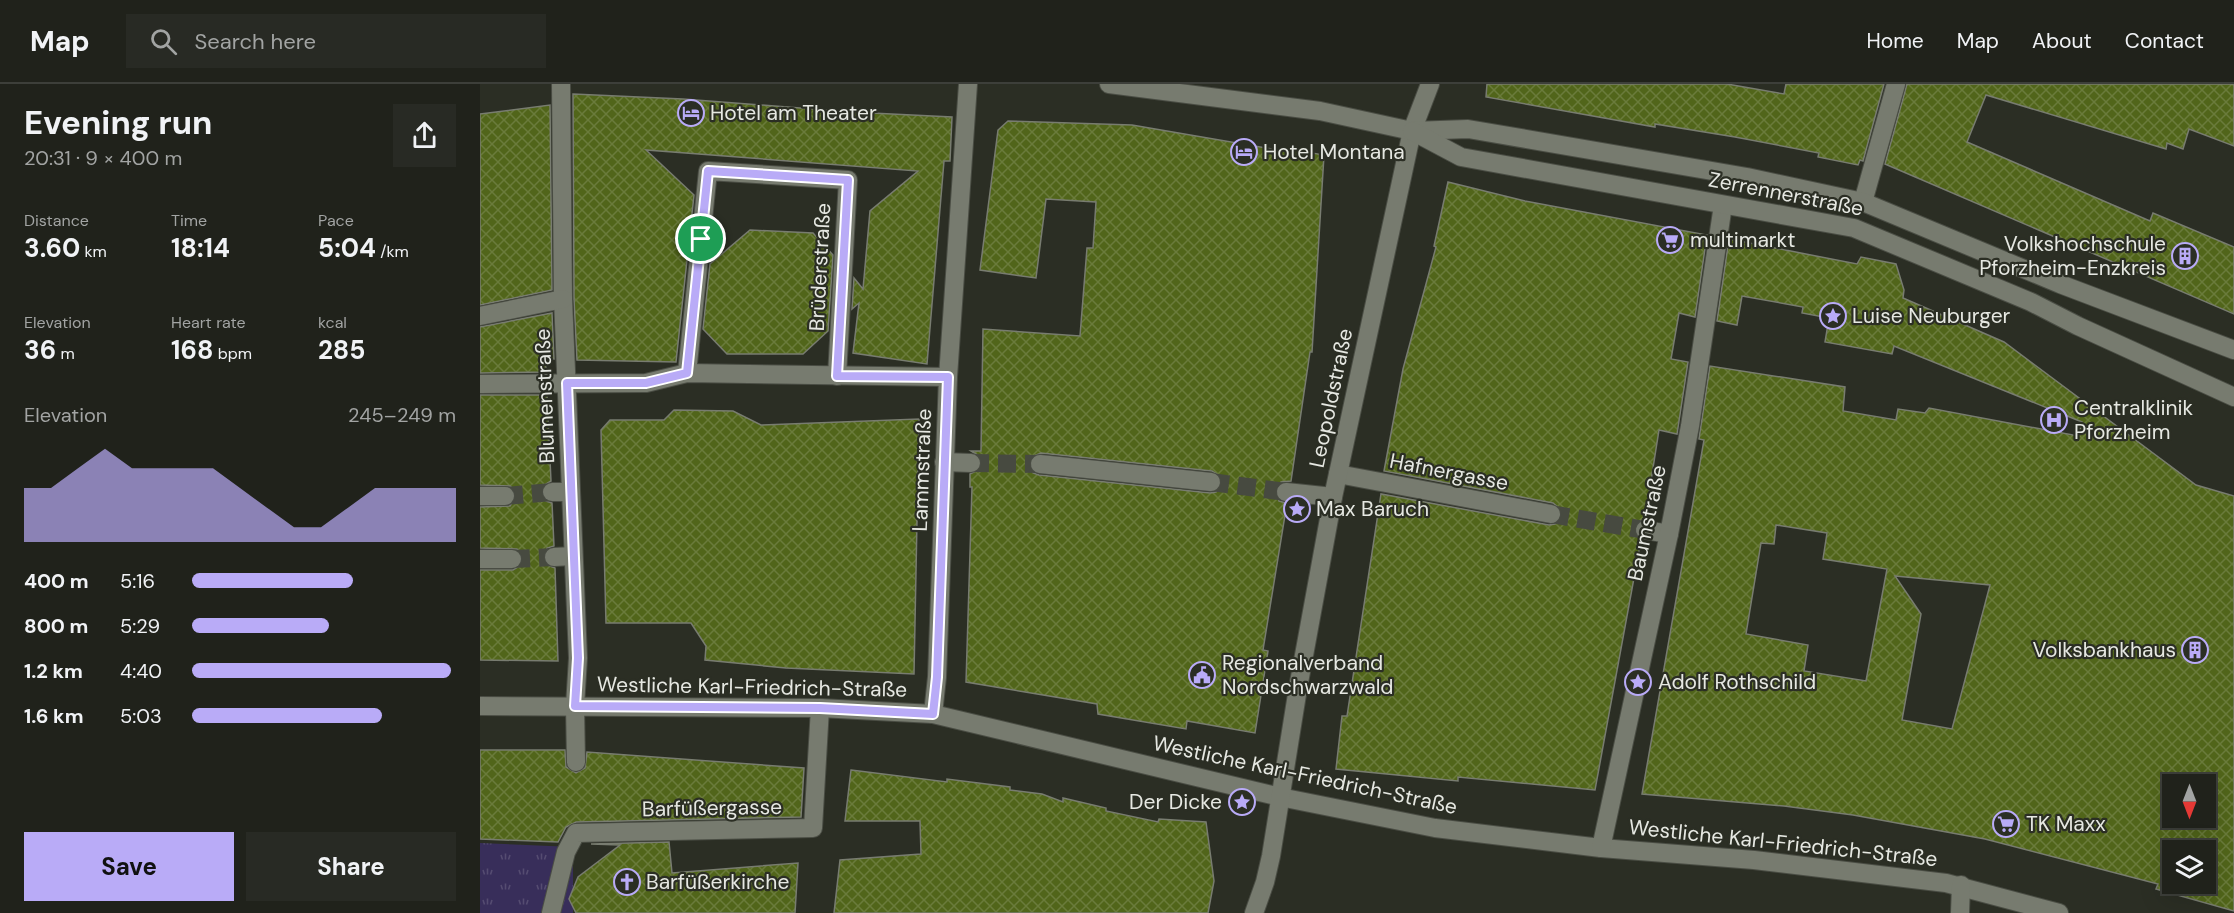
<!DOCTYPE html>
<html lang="en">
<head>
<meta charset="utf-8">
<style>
	body { margin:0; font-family:"DM Sans",sans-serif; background:#282a24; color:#f1f3f6; height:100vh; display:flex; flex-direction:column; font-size:22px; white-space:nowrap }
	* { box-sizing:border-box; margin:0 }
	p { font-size:20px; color:#a2a4a3 }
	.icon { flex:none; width:33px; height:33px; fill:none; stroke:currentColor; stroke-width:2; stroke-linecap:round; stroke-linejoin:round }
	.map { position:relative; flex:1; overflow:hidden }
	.details { display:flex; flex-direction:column; background:#20221b; width:480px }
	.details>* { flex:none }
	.needle { width:39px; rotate:180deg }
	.fabs { position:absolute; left:1682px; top:690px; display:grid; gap:12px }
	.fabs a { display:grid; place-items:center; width:54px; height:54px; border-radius:0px; background:#20221b; box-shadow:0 6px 24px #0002,0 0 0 2px #3d3f3a; font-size:30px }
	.pin { position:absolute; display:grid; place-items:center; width:51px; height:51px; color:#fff; margin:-26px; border:3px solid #fff; border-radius:50%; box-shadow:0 2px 6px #0007 }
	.round { display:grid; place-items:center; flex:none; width:63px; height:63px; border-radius:0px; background:#282a24 }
	.summary { display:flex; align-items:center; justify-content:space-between; height:102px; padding:0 24px }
	h1 { font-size:33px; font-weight:700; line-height:45px }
	.metrics { display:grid; grid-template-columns:repeat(3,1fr); gap:9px; height:102px; padding:6px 24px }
	.metrics div { display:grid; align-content:center }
	.metrics b { font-size:26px; font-weight:700 }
	.metrics small { font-size:16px; font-weight:400 }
	.metrics p { font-size:16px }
	.chart { height:168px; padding:12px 24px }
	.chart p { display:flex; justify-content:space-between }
	.chart svg { width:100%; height:108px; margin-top:6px; fill:#b9abf7; opacity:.7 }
	.button { display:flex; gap:12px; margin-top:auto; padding:12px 24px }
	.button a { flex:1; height:69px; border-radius:0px; background:#b9abf7; color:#111; font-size:24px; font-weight:700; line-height:69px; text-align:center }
	.button a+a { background:#282a24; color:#f1f3f6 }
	ul { padding:0 24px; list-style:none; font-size:20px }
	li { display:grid; grid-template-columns:96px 72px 1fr; align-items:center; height:45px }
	li i { height:15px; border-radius:8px; background:#b9abf7 }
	header { display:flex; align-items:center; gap:36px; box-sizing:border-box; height:84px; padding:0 30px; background:#20221b; border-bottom:2px solid #3d3f3a }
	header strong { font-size:28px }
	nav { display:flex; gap:33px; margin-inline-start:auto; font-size:21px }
	.search { width:420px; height:54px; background:#282a24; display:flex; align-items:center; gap:15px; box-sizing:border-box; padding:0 21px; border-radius:0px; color:#a2a4a3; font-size:22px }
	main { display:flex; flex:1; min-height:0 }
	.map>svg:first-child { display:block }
	.park { fill:url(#park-tufts) }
	.building { fill:url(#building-cross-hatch); stroke:#787c70; stroke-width:1.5; fill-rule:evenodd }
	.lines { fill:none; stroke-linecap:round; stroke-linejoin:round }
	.street-tunnel { stroke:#474a40; stroke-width:18; stroke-dasharray:18 9; stroke-linecap:butt }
	.street-casing { stroke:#4a4d44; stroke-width:20 }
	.secondary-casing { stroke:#4a4d44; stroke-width:20 }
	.street { stroke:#777b6f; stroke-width:18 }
	.secondary { stroke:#777b6f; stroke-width:18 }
	.route-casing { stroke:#fff; stroke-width:12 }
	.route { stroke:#b9abf7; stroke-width:8 }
	.labels { text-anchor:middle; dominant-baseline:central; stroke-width:4.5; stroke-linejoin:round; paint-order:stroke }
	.poi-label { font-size:21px; fill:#e6e8e2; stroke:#2b2e24; text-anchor:start }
	.street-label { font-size:21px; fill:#e6e8e2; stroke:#2b2e24 }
</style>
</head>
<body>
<header>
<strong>Map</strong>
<div class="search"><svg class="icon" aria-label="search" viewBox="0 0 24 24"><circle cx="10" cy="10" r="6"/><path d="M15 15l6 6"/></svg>Search here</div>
<nav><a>Home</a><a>Map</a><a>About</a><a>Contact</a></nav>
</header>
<main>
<section class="details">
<div class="summary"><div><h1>Evening run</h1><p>20:31 · 9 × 400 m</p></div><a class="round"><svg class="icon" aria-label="share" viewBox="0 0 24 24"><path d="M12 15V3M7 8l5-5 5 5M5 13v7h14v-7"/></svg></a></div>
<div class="metrics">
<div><p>Distance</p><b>3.60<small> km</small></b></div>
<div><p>Time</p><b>18:14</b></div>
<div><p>Pace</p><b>5:04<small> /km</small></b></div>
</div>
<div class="metrics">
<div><p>Elevation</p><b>36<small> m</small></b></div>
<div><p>Heart rate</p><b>168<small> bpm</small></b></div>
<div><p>kcal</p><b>285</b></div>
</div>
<div class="chart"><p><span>Elevation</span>245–249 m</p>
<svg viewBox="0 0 160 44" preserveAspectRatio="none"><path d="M0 44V22L10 22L20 14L30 6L40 14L50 14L60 14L70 14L80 22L90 30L100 38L110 38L120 30L130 22L140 22L150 22L160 22V44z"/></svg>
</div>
<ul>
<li><b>400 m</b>5:16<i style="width:61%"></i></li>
<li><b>800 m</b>5:29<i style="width:52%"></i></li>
<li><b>1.2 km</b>4:40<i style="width:98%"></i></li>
<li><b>1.6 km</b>5:03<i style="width:72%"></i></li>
</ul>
<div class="button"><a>Save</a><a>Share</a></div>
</section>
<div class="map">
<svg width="1754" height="829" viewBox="0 0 1754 829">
	<defs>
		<pattern id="park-tufts" width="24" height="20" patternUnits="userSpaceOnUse" patternTransform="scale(1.5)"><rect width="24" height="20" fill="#382e5a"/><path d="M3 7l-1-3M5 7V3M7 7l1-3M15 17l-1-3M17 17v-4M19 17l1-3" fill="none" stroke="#554c71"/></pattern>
		<pattern id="building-cross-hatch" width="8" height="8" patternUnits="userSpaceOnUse" patternTransform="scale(1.5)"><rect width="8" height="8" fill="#51651a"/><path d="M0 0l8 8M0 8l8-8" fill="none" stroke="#6a7b3b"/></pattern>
	</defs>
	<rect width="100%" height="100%" fill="#2b2e24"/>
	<!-- park -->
	<polygon class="park" points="0,759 93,763 93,829 0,829"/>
	<!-- building -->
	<g class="building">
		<polygon points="1007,0 1247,0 1304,10 1306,0 1404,0 1383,77 1380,76 1378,81 1338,73 1339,69 1255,53 1175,40 1175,43 1006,13"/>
		<polygon points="1427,0 1754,0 1754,62 1709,45 1703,65 1687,59 1686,65 1506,11 1487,58 1670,137 1673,129 1754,163 1754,230 1405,80"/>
		<polygon points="93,10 203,15 371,28 472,33 470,77 464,77 447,280 373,269 379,219 372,225 374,194 383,205 390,127 438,87 166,66 214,111 196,278 97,276 94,215"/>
		<polygon points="70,21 72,206 0,221 0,30"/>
		<path d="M528,37L652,41L803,67L804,64L844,71L832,268H830L811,397L801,398L795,406L799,417L807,419L783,566L788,567L775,649L707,637L706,645L618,630L617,620L486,598L492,403H490V390L500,385L502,379L501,373L491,367H501L503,245L600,252L607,164H613L616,118L566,115L556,194L500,186L518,46ZM561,369L732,387L741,393L742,400L736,408L730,409L559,391L553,389L549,379L551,373Z"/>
		<polygon points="968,98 1045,117 1227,151 1215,233 1199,229 1191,275 1208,278 1197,350 1179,346 1165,435 1157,438 1154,444 1155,450 1161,456 1115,706 978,693 978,697 856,685 862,632 867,632 901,410 1069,441 1075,440 1082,433 1081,426 1073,419 904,387 923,285 956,163 954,162"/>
		<polygon points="270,146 333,149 353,171 348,247 323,270 247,270 223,245 230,180"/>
		<path d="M1249,155L1377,180L1381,173L1416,180L1424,206L1423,214L1524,258L1716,401L1754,412V827L1676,805L1678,800L1505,755L1373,731L1304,722L1162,710L1224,356L1219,355L1230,282L1365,303L1363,327L1416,336L1418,325L1445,329L1449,324L1598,352L1602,338L1414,262L1412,270L1345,258L1349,234L1322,229L1323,223L1262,212L1257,241L1237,237ZM1296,441L1347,449L1343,475L1407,485L1386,597L1324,587L1328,561L1266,550L1281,459L1294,460ZM1415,492L1510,501L1472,645L1422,636L1441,530ZM1692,700H1725V734H1692ZM1692,766H1725V800H1692Z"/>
		<polygon points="72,229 74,275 66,275 66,288 0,289 0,243"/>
		<polygon points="0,311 67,311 71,397 63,402 61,409 66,417 72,419 74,462 67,464 63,473 65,480 75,484 78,577 0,576 0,486 33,486 41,481 43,476 42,470 37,465 0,464 0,423 30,422 36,413 35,407 30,402 0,401"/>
		<polygon points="194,326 253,327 281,341 439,335 434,590 306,584 225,576 226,562 211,539 126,539 121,346 130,336 184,336"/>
		<polygon points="0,666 85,666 86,683 96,689 105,684 107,668 324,684 321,733 96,738 86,743 78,758 0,755"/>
		<polygon points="371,686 467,698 467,695 530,703 530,706 562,710 583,718 583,714 626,724 626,727 678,738 679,735 726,738 734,797 728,829 354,829 360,776 441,770 440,737 365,737"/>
		<polygon points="189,758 192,789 318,779 315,829 96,829 89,815 98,793 140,761 111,760"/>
	</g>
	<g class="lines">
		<!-- street-tunnel -->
		<g class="street-tunnel">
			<polyline points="491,379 560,380"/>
			<polyline points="731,398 806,408"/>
			<polyline points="25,412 72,408"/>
			<polyline points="1071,430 1165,446"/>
			<polyline points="32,475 74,473"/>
		</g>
		<defs>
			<g id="street">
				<polyline points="81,0 83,215 98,574 95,622 96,678"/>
				<polyline points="1383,118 1416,0"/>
				<polyline points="0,232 83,215"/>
				<polyline points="207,289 228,87 368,96 357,292"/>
				<polyline points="0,300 166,299 207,289 468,293"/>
				<polyline points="464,378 491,379"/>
				<polyline points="560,380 731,398"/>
				<polyline points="858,390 1071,430"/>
				<polyline points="72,408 91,408"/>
				<polyline points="806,408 853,413"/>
				<polyline points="0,412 25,412"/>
				<polyline points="1165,446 1189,450"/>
				<polyline points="74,473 93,472"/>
				<polyline points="0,475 32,475"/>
				<polyline points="0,622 340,624 453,630 800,713 955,744 1121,764 1274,776 1466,799 1579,829"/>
				<polyline points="453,630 457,593 468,293 488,0"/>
				<polyline points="1121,764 1189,450 1210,342 1243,121"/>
				<polyline points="71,829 86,768 96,749 333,744 340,624"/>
				<polyline points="774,829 785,798 791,772 818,604 853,413 932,47 950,0"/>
				<polyline points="1480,829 1481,801"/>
			</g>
			<g id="secondary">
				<polyline points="629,0 840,27 932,47 988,45 1267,93 1383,118 1580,200 1754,266"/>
				<polyline points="932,47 981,73 1374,144 1551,218 1598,242 1754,313"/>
			</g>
		</defs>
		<!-- street casing -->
		<use href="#street" class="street-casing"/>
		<!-- secondary casing -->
		<use href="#secondary" class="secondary-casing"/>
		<!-- street -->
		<use href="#street" class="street"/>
		<!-- secondary -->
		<use href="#secondary" class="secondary"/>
	</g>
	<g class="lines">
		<defs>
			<polygon id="route" points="228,87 368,96 357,292 468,293 457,593 453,630 340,624 95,622 98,574 87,299 166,299 207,289"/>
		</defs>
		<!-- route casing -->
		<use href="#route" class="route-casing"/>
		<!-- route -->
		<use href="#route" class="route"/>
	</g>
	<!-- icons -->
	<defs>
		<symbol id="hotel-ring" viewBox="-11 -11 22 22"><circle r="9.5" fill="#2b2e24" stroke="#b9abf7" stroke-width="1.5"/><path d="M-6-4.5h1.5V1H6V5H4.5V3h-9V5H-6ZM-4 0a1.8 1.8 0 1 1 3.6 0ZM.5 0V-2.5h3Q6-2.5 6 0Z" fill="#b9abf7"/></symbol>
		<symbol id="supermarket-ring" viewBox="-11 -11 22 22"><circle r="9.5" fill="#2b2e24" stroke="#b9abf7" stroke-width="1.5"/><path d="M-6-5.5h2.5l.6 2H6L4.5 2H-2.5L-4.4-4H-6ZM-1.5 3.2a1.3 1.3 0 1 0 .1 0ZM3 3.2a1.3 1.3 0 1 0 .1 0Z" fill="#b9abf7"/></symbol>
		<symbol id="building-ring" viewBox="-11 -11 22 22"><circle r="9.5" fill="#2b2e24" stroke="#b9abf7" stroke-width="1.5"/><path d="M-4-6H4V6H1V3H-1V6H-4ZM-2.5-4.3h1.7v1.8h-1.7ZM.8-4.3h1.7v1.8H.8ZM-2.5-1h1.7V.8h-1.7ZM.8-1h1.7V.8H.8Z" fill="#b9abf7"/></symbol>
		<symbol id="sight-ring" viewBox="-11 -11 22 22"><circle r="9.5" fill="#2b2e24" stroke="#b9abf7" stroke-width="1.5"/><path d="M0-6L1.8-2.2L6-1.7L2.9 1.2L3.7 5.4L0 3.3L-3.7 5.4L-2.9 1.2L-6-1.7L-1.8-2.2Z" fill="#b9abf7"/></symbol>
		<symbol id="hospital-ring" viewBox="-11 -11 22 22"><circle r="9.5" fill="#2b2e24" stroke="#b9abf7" stroke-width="1.5"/><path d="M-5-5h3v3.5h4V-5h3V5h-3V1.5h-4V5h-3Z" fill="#b9abf7"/></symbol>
		<symbol id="civic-ring" viewBox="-11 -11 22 22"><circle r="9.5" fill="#2b2e24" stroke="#b9abf7" stroke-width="1.5"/><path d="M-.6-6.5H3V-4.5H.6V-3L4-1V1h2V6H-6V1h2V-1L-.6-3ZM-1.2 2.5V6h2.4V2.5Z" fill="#b9abf7"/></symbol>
		<symbol id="church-ring" viewBox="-11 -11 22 22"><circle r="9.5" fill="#2b2e24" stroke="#b9abf7" stroke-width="1.5"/><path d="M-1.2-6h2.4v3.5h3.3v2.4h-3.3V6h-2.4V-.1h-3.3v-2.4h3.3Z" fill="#b9abf7"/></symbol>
	</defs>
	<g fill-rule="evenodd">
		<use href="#hotel-ring" x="196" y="14" width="30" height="30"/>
		<use href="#hotel-ring" x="749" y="53" width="30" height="30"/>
		<use href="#supermarket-ring" x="1175" y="141" width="30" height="30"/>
		<use href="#building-ring" x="1690" y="157" width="30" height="30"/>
		<use href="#sight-ring" x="1338" y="217" width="30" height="30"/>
		<use href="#hospital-ring" x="1559" y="321" width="30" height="30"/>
		<use href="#sight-ring" x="802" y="410" width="30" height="30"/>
		<use href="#building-ring" x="1700" y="551" width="30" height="30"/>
		<use href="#civic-ring" x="707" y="576" width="30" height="30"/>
		<use href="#sight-ring" x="1143" y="583" width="30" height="30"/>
		<use href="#sight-ring" x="747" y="703" width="30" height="30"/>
		<use href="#supermarket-ring" x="1511" y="725" width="30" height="30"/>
		<use href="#church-ring" x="132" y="783" width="30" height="30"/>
	</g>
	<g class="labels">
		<!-- poi labels -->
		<g class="poi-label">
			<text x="230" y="29">Hotel am Theater</text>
			<text x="783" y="68">Hotel Montana</text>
			<text x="1210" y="156">multimarkt</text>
			<text x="1686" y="160" text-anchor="end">Volkshochschule<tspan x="1686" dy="24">Pforzheim-Enzkreis</tspan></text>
			<text x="1372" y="232">Luise Neuburger</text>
			<text x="1594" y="324">Centralklinik<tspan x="1594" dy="24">Pforzheim</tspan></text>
			<text x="836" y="425">Max Baruch</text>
			<text x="1696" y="566" text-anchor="end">Volksbankhaus</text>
			<text x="742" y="579">Regionalverband<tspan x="742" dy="24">Nordschwarzwald</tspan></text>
			<text x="1178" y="598">Adolf Rothschild</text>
			<text x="742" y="718" text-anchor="end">Der Dicke</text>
			<text x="1546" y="740">TK Maxx</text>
			<text x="166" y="798">Barfüßerkirche</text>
		</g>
		<!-- street labels -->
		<g class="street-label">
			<text transform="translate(1306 110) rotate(11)">Zerrennerstraße</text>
			<text transform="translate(340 183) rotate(-87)">Brüderstraße</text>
			<text transform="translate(65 312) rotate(-92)">Blumenstraße</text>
			<text transform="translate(851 314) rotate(-78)">Leopoldstraße</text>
			<text transform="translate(442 386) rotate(-88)">Lammstraße</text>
			<text transform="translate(969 388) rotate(11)">Hafnergasse</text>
			<text transform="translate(1167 439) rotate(-78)">Baumstraße</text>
			<text transform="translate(272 603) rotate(1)">Westliche Karl-Friedrich-Straße</text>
			<text transform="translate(825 691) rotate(12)">Westliche Karl-Friedrich-Straße</text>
			<text transform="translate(232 724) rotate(-1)">Barfüßergasse</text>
			<text transform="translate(1303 759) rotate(6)">Westliche Karl-Friedrich-Straße</text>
		</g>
	</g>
</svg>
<div class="fabs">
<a><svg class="needle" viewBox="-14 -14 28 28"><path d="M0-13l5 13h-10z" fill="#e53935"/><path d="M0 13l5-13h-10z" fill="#a2a4a3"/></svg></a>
<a><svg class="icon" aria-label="layers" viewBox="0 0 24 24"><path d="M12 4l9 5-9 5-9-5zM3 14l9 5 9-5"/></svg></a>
</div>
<div class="pin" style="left:221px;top:155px;background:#1e9e55"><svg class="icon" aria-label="arrive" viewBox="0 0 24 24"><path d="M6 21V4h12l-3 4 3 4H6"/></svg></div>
</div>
</main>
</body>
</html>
